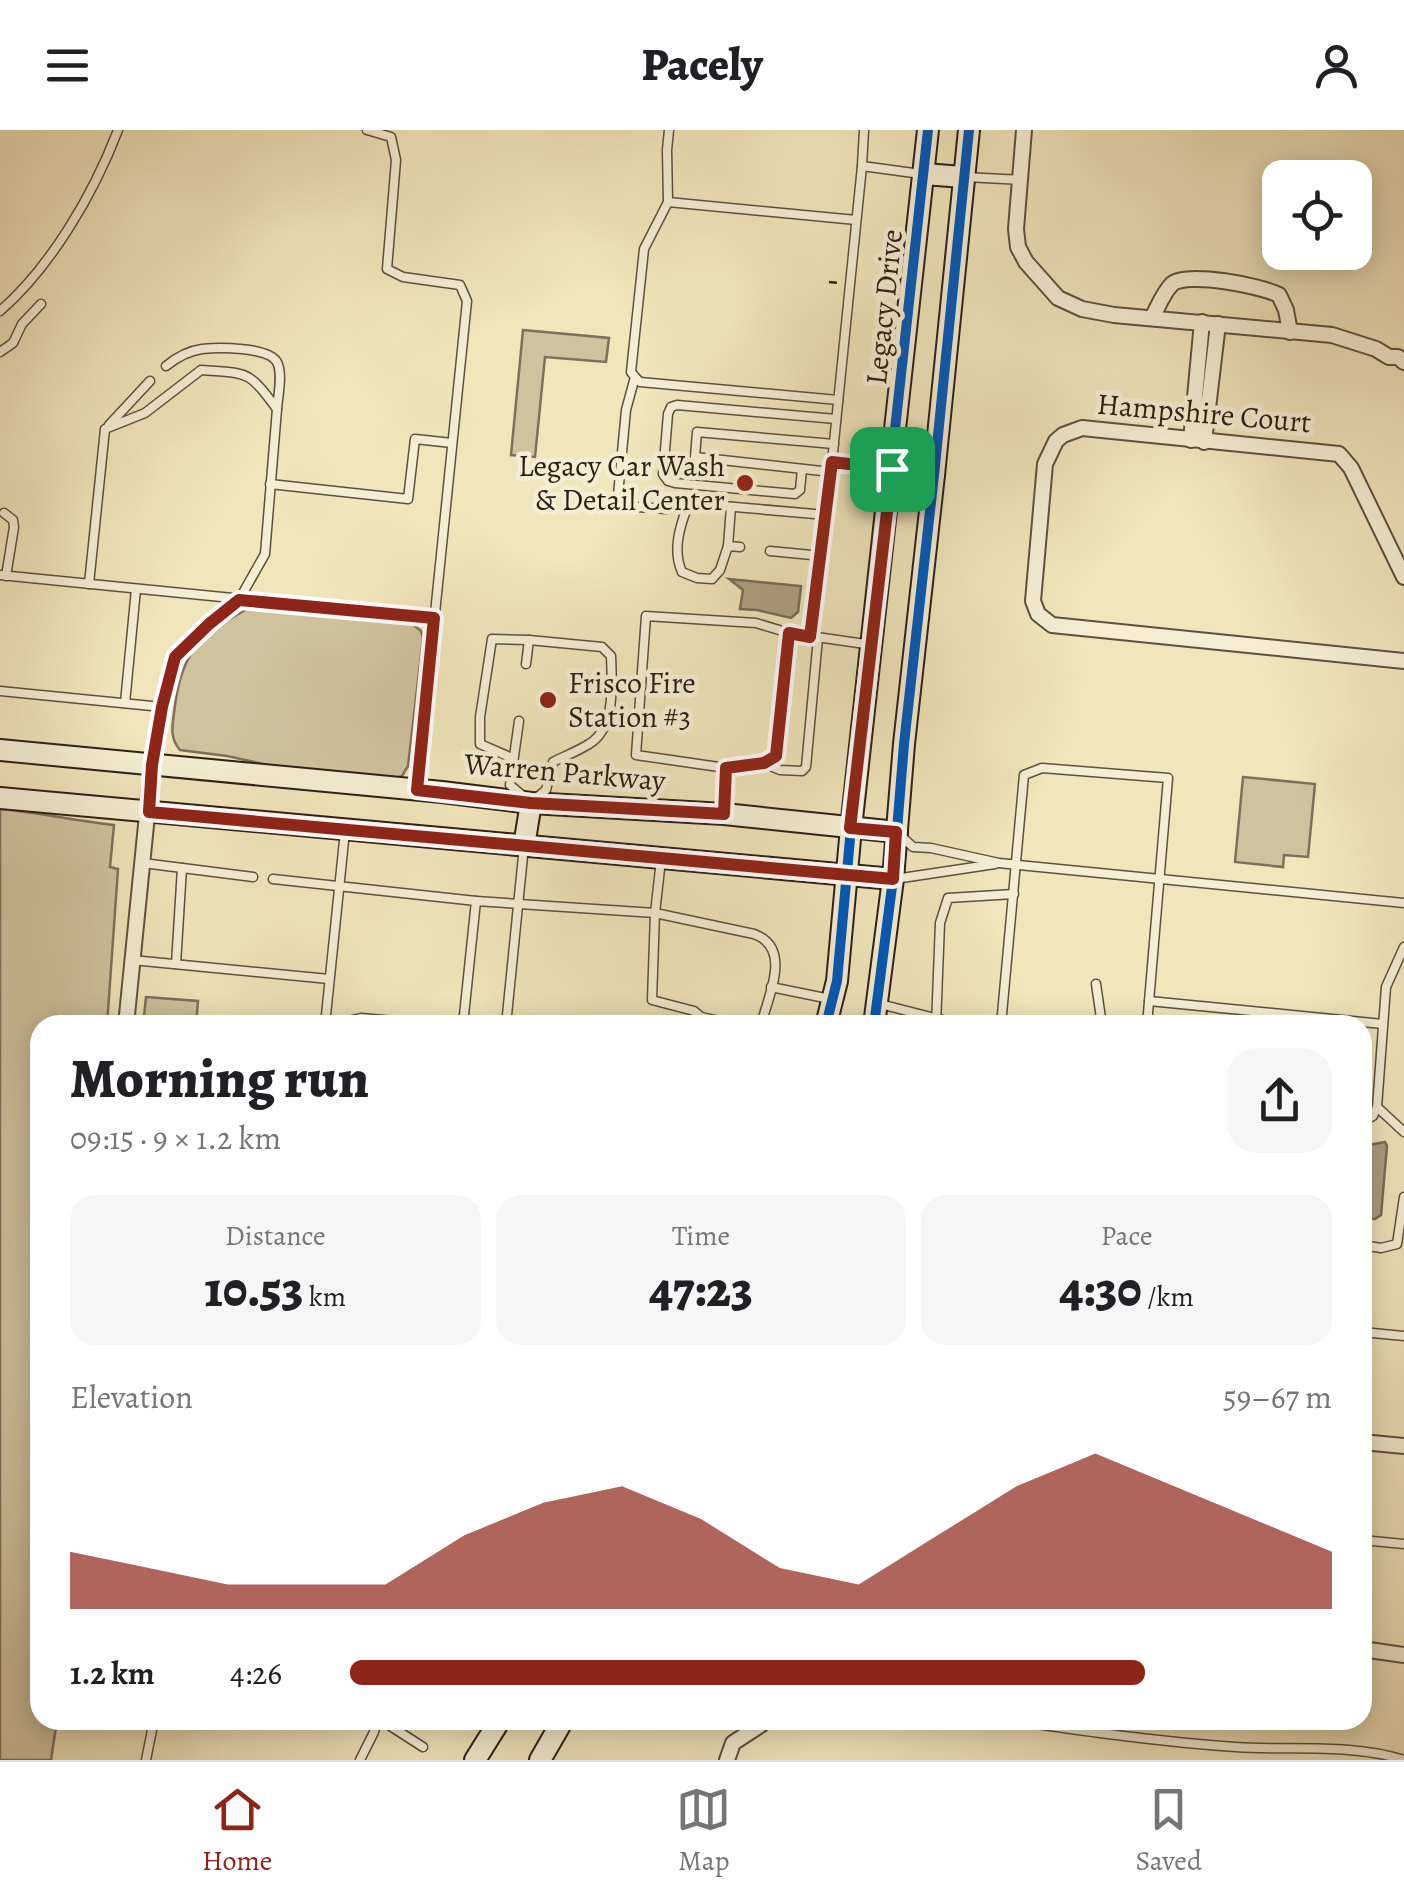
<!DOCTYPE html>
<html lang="en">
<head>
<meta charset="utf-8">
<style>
	body { margin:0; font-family:Alegreya,serif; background:#f6f6f6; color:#202124; height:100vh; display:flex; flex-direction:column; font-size:38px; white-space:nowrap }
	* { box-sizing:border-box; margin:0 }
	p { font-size:32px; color:#757577 }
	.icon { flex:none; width:55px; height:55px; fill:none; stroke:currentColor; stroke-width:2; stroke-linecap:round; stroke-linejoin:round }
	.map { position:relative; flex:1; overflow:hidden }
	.panel { position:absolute; left:30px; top:885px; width:1342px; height:715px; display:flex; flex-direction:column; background:#fff; border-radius:30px; box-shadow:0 5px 25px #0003 }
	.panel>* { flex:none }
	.fabs { position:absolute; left:1262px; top:30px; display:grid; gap:20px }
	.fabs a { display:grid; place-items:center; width:110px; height:110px; border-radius:20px; background:#fff; box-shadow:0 5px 25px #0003; font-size:50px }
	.pin { position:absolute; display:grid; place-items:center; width:85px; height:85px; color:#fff; margin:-42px; border-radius:20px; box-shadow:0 5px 15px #0006 }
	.round { display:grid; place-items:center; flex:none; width:105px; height:105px; border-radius:30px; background:#f6f6f6 }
	.summary { display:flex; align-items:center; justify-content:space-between; height:170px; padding:0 40px }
	h1 { font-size:55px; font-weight:800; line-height:75px }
	.metrics { display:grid; grid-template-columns:repeat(3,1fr); gap:15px; height:170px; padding:10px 40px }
	.metrics div { display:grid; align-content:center; border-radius:25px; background:#f6f6f6; text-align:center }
	.metrics b { font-size:50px; font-weight:800 }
	.metrics small { font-size:28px; font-weight:400 }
	.metrics p { font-size:28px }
	.chart { height:280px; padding:20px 40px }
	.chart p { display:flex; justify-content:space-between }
	.chart svg { width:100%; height:180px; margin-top:10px; fill:#8f2418; opacity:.7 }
	ul { padding:0 40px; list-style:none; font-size:32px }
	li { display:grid; grid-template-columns:160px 120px 1fr; align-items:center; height:75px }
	li i { height:25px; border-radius:12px; background:#8f2418 }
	header { display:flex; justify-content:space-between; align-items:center; height:130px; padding:0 40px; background:#fff; font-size:45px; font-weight:800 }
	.menu { display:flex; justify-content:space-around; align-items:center; height:140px; border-top:2px solid #e0e0e0; background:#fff; font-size:28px; color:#757577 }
	.menu a { display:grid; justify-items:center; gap:5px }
	.menu .active { color:#8f2418 }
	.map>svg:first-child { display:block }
	.green { fill:#cfc39f; stroke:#7e705a; stroke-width:2.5 }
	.water { fill:#aea183; stroke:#7a6d57; stroke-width:2.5 }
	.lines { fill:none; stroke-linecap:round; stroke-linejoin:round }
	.lane-casing { stroke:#5e503e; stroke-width:11 }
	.street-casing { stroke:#5e503e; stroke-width:18 }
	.secondary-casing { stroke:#2d1e15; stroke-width:24 }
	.path { stroke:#2d1e15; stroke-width:2.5; stroke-dasharray:8 5; stroke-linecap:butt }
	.lane { stroke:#f5eed3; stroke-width:8 }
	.street { stroke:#f5eed3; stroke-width:14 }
	.secondary { stroke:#f5eed3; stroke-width:20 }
	.cycleway-casing { stroke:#f5eed3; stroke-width:16 }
	.cycleway { stroke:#0057b8; stroke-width:10 }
	.route-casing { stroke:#fff; stroke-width:20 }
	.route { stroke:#8f2418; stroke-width:12 }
	.poi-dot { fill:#8f2418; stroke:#f5eed3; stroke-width:4 }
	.labels { text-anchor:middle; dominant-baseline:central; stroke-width:9; stroke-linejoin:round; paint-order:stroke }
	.street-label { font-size:30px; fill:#2d1e15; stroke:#f5eed3 }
	.poi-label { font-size:30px; fill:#2d1e15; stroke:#f5eed3; text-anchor:end }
</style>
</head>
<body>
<header><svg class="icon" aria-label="menu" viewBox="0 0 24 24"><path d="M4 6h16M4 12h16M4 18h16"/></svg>Pacely<svg class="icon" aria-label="person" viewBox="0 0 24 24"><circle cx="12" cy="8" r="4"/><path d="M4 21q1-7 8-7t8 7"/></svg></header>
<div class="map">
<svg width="1404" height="1630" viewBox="0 0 1404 1630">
	<rect width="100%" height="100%" fill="#f0e5bb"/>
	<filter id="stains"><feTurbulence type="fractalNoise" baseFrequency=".002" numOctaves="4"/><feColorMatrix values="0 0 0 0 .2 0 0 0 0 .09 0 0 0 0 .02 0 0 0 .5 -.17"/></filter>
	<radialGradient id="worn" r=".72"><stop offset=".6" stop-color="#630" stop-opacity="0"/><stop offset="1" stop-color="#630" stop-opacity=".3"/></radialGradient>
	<!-- green -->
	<g class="green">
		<polygon points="523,200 609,208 606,232 545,227 535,327 511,325"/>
		<path d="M247,479L412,494L421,501L423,508L408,636L402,646L396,648L286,639L227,626L180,620C170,608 172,598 174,583C181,524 196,508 247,479Z"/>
		<polygon points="1243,647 1315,654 1308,727 1284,725 1283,737 1235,732"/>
		<path d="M0,679C38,682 75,691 114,695L110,737L118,739L107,895H40V1590H57L51,1630H0Z"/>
		<polygon points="146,867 198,871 196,895 143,895"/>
	</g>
	<!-- water -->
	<g class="water">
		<polygon points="729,449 801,456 798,482 791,488 757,480 740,479 743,460"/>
		<polygon points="1385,1012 1387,1016 1381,1085 1375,1089 1363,1088 1363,1016"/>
	</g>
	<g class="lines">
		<defs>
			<g id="lane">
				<polyline points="367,0 391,7 396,30 387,139 403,147 460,155 467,171 417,659"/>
				<polyline points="669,0 667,20 668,72 644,119 631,242 635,247 626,280 618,365 637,377 667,379 689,373 826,385"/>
				<polyline points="864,0 862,36 921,44"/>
				<polyline points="965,47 1021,50"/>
				<polyline points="668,72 856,90"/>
				<path d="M0,181C51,137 94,63 118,0"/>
				<polyline points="0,222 13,213 22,194 41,174"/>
				<path d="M166,236C177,227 188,221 202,219C219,217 268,217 277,232C283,244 278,266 277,279"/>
				<polyline points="635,247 640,252 838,270"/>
				<polyline points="109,295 150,251"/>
				<polyline points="832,332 862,36"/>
				<polyline points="802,339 800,360 795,364 675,353 668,351 663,344 668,284 671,277 677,275 836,289"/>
				<polyline points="831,342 695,327 697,302 834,314"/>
				<polyline points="270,354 408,369 415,309 452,313"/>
				<path d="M689,373C680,395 672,420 682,442L697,448L712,449L720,440L728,416L740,417"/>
				<polyline points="4,383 13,390 14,397 6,446"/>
				<polyline points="728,416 731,377"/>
				<polyline points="770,421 822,426"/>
				<polyline points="0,445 434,488"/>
				<path d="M89,454L105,299L145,283L201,240C249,244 247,239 277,279L265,424L239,470L209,494L175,527L162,577L153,630"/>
				<polyline points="810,507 832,332 886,339"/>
				<polyline points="526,534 529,510"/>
				<polyline points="0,561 162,577"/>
				<polyline points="125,573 136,459"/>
				<polyline points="519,591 510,655 522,665"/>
				<path d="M512,628L480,614V587L492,509L529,510L602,517L611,526C612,553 616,598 589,614C578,621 565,626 553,632L546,660L536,668"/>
				<polyline points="764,633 780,640 802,641 806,637 818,508"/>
				<polyline points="726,638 764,633 776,626 789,503"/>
				<polyline points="724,680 726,638 636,625 646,486 756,493 789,503 872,515"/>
				<polyline points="900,705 913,717 931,718 999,733 1404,773"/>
				<path d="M661,730L655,783L754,804C793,818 768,866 761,895"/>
				<polyline points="143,733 253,747"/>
				<polyline points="273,749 476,771"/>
				<polyline points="895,749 995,734"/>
				<polyline points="132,830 329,849"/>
				<polyline points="176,834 182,738"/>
				<polyline points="1096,854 1102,895"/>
				<polyline points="771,857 830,869"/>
				<polyline points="1149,871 1383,894"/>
				<polyline points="880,874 962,895"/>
				<polyline points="325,895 345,701"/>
				<polyline points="350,895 352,890 361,888 439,895"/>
				<polyline points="463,895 476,771 655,783 652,870 694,881 701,887 733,894 745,891 761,894"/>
				<polyline points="506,895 524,716"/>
				<polyline points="936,895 940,793 948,768 1014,764"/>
				<polyline points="1001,895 1024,645 1042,638 1168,648 1147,895"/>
				<polyline points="1377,977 1404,1002"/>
				<polyline points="1362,992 1373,986 1377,977 1386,857 1404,817"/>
				<polyline points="1362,1115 1381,1118 1397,1114 1404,1067"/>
				<polyline points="1362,1202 1404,1206"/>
				<polyline points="1362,1410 1404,1414"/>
				<polyline points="381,1590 423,1617"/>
				<path d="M1008,1590C1084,1601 1160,1612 1236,1617C1292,1621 1351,1613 1404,1630"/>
				<polyline points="146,1630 154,1590"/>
				<polyline points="360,1630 374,1602 377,1590"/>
			</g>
			<g id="street">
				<polyline points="1024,0 1016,99 1018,117 1026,132 1058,168 1082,179 1114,185 1332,205 1376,219 1389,227 1398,227 1404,232"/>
				<path d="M1152,188C1158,177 1163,163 1172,154C1187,141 1262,156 1279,165L1286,180L1290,202"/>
				<polyline points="1191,310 1202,192"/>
				<polyline points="1204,312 1218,194"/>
				<polyline points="1404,447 1351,338 1339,324 1082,298 1063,305 1056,311 1045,334 1033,471 1038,484 1052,495 1404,531"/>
				<polyline points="126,895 152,635"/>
				<polyline points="1362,1312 1404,1316"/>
				<polyline points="1362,1519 1404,1525"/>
				<polyline points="727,1630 733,1613 762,1594"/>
			</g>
			<g id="secondary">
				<polyline points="924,44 963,47"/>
				<polyline points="892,339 934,345"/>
				<polyline points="0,620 442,662 531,673 724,684 897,702"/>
				<polyline points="0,668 893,749"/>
				<polyline points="524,716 531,673"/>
				<polyline points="826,895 837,851 851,698 928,0"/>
				<polyline points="874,895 893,749 904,614 934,345 969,0"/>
				<polyline points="475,1630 500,1590"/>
				<polyline points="540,1630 563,1590"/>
			</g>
		</defs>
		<!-- lane casing -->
		<use href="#lane" class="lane-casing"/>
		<!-- street casing -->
		<use href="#street" class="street-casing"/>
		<!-- secondary casing -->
		<use href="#secondary" class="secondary-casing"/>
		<!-- path -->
		<polyline class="path" points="829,152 840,153"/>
		<!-- lane -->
		<use href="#lane" class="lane"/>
		<!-- street -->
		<use href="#street" class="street"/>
		<!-- secondary -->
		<use href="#secondary" class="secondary"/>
		<defs>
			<g id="cycleway">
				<polyline points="826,895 837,851 851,698 928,0"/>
				<polyline points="874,895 893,749 904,614 934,345 969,0"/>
			</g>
		</defs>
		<!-- cycleway casing -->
		<use href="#cycleway" class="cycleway-casing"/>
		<!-- cycleway -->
		<use href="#cycleway" class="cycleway"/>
	</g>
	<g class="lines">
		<defs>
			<polygon id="route" points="832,332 892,339 850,698 896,702 893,749 149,682 152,635 162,577 175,527 209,494 239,470 434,488 417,660 531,673 724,684 726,638 764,633 776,626 789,503 810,507"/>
		</defs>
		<!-- route casing -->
		<use href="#route" class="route-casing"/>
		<!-- route -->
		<use href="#route" class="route"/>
	</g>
	<!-- markers -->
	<g class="poi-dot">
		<circle cx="745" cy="353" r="10"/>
		<circle cx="548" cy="570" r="10"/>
	</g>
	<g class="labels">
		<!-- street labels -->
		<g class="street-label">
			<text transform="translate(884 177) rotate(-84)">Legacy Drive</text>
			<text transform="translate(1204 283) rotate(5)">Hampshire Court</text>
			<text transform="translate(565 642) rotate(5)">Warren Parkway</text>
		</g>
		<!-- poi labels -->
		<g class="poi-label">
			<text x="725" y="336">Legacy Car Wash<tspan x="725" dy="34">&amp; Detail Center</tspan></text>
			<text x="568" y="553" text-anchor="start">Frisco Fire<tspan x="568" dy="34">Station #3</tspan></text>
		</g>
	</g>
	<rect width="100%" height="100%" filter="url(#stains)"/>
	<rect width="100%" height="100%" fill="url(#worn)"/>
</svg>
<div class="fabs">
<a><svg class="icon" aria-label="locate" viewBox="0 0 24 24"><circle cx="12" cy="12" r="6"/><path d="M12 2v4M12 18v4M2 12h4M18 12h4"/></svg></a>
</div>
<div class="pin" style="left:892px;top:339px;background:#1e9e55"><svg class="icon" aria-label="arrive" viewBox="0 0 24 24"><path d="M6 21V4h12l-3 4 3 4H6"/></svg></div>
<section class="panel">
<div class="summary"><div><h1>Morning run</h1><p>09:15 · 9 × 1.2 km</p></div><a class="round"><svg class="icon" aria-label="share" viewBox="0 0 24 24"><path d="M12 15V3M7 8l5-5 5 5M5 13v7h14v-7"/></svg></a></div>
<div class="metrics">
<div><p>Distance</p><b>10.53<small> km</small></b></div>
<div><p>Time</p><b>47:23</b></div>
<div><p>Pace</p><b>4:30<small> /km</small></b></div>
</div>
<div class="chart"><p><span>Elevation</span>59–67 m</p>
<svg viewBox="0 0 160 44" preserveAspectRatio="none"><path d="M0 44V30L10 34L20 38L30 38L40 38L50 26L60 18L70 14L80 22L90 34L100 38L110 26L120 14L130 6L140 14L150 22L160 30V44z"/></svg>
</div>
<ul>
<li><b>1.2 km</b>4:26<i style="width:81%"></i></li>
</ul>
</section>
</div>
<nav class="menu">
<a class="active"><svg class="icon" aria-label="home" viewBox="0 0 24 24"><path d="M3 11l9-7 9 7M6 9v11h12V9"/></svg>Home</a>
<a><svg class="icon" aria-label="map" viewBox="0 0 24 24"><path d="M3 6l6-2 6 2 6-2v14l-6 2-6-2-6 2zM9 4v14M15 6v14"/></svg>Map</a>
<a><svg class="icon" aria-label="saved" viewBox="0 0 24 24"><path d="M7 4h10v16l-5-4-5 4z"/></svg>Saved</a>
</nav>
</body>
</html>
